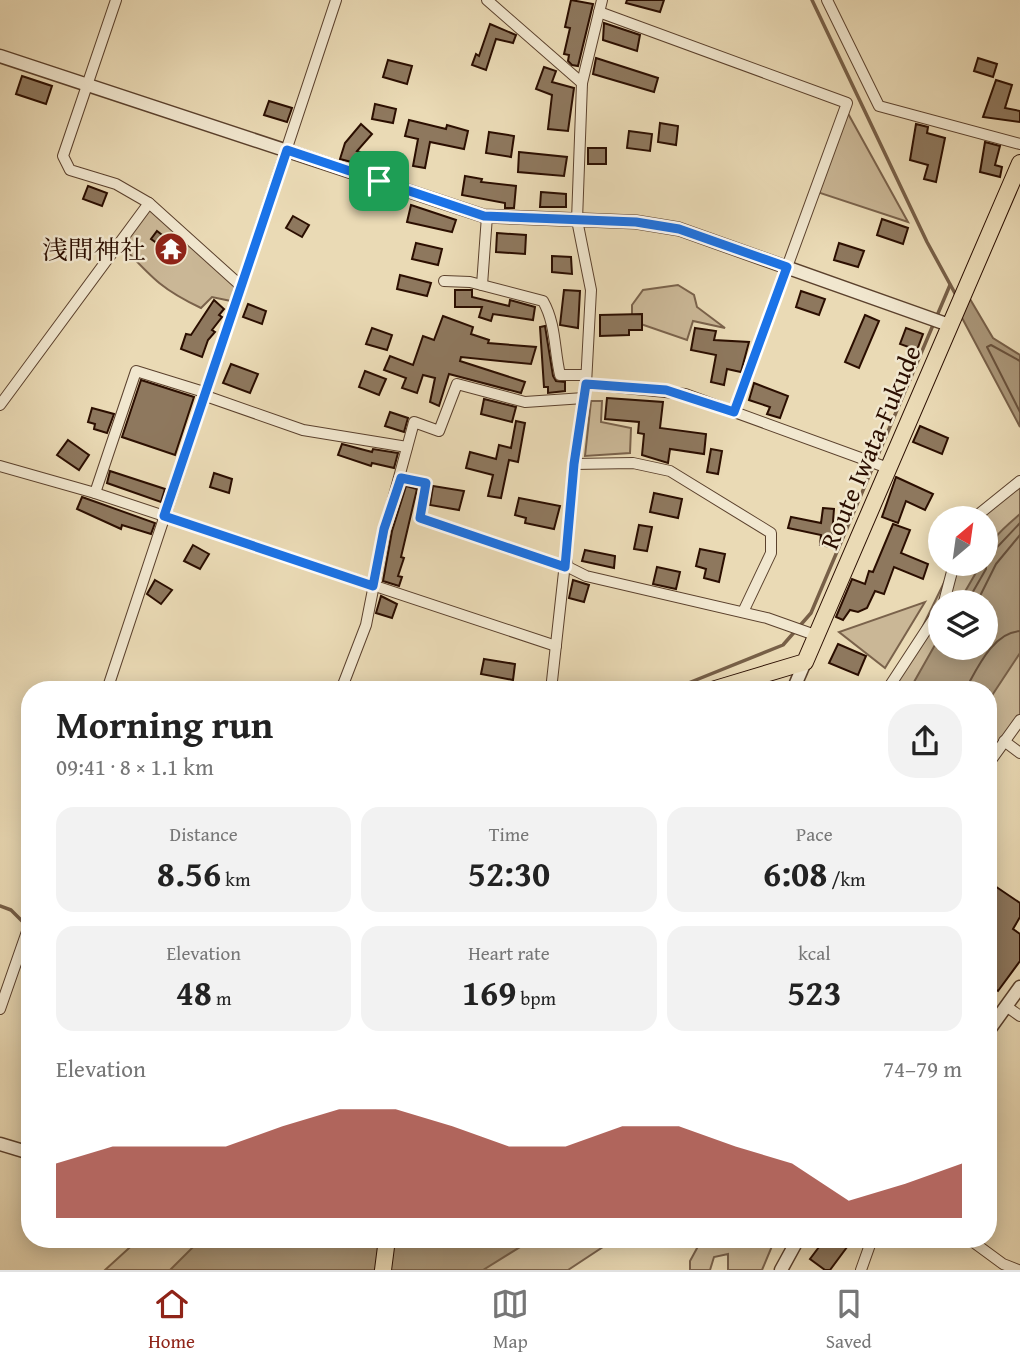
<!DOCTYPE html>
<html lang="en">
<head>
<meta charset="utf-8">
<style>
	body { margin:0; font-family:"Gentium Book Plus","Noto Serif JP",serif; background:#f2f2f2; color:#222; height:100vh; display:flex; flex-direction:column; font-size:26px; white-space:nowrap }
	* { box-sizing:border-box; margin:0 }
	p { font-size:23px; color:#767676 }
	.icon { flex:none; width:38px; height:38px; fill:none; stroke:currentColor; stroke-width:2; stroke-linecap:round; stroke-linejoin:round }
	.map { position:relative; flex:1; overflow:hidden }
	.side { position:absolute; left:21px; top:681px; width:976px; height:567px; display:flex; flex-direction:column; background:#fff; border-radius:28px; box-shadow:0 4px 18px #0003 }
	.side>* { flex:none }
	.needle { width:46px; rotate:29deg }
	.fabs { position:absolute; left:928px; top:506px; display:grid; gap:14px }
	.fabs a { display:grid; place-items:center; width:70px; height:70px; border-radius:50%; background:#fff; box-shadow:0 4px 18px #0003; font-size:35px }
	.pin { position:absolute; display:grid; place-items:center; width:60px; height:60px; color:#fff; margin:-30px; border-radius:14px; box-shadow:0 4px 10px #0006 }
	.round { display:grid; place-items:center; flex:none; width:74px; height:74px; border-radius:28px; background:#f2f2f2 }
	.summary { display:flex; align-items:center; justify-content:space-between; height:119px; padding:0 35px }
	h1 { font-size:38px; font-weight:800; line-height:52px }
	.figures { display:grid; grid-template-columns:repeat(3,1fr); gap:10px; height:119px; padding:7px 35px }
	.figures div { display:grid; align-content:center; border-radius:18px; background:#f2f2f2; text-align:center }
	.figures b { font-size:35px; font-weight:800 }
	.figures small { font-size:19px; font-weight:400 }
	.figures p { font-size:19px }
	.chart { height:196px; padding:14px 35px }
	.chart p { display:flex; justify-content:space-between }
	.chart svg { width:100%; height:126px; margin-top:7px; fill:#8f2418; opacity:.7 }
	.dock { display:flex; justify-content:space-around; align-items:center; height:98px; border-top:2px solid #e0e0e0; background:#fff; font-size:19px; color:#767676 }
	.dock a { display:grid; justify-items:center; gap:4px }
	.dock .on { color:#8f2418 }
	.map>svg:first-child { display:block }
	.green { fill:#cab796; stroke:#7a624b; stroke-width:2; fill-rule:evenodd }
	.water { fill:#a99577; stroke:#775f47; stroke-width:2 }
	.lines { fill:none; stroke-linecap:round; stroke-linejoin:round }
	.shore { stroke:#6a523c; stroke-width:2 }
	.stream { stroke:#775f47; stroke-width:3.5 }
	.building { fill:#8e785e; stroke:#2b0e00; stroke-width:2 }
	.minor-casing { stroke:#5b412d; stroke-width:12 }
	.tertiary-casing { stroke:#5b412d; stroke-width:15 }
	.primary-casing { stroke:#2b0e00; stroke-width:18 }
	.minor { stroke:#f1e7cf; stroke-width:10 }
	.tertiary { stroke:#f1e7cf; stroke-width:12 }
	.primary { stroke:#eadab5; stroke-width:16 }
	.route-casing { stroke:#fff; stroke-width:14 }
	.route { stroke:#1a73e8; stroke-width:9 }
	.labels { text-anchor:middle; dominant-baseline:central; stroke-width:5; stroke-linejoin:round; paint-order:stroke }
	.poi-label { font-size:26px; fill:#2b0e00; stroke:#f1e7cf; text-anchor:end }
	.street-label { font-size:26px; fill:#2b0e00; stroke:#f1e7cf }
</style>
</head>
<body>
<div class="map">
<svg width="1020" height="1270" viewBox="0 0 1020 1270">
	<rect width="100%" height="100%" fill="#eadab5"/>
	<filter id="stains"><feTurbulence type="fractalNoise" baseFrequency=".00286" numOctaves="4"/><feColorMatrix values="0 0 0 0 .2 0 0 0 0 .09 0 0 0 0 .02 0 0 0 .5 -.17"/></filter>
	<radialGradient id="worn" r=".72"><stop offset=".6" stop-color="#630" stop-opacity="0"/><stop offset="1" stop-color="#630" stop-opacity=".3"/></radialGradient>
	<!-- green -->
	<g class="green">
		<polygon points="845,108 908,222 814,191"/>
		<path d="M149,203L236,281L231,301L212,297L201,308C163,290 153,279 124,248L127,234Z"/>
		<polygon points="678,285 694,295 697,307 725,328 693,321 687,340 632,321 632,305 643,290"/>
		<polygon points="591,401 602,401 601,422 631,428 630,453 585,456"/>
		<path d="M1020,481V718L989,765V690H885L905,663L953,564H985V518H974ZM940,602H985V648H940Z"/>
		<polygon points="925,602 885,668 839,632"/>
		<polygon points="139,1239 615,1239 568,1270 105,1270"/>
		<polygon points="702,1239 775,1239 762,1270 728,1270 728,1254 714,1257 710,1270 690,1270 690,1261"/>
	</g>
	<!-- water -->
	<g class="water">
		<polygon points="970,299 993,338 1020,355 1020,427 961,316"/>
		<path d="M1020,514V653L989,700V690L910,689L940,636V648H985V602H959L981,564H985C985,542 1005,527 1020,514Z"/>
		<polygon points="213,1239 533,1239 483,1270 170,1270 195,1245"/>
	</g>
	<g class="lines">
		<!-- shore -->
		<g class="shore">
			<polyline points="1020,361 991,345 987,347 1020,412"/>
			<polyline points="967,602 986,569 986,559 1020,523"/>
			<polyline points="977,602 996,564 1020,535"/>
			<path d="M965,690C977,669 993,632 1020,631"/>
		</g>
		<!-- stream -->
		<g class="stream">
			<polyline points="812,0 927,242 957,297"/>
			<polyline points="671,690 783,645 811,613 950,285"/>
			<polyline points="0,906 11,910 26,925"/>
		</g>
	</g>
	<!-- building -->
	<g class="building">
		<polygon points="571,0 593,4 578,66 572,65 568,61 569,55 564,54 570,28 565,27"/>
		<polygon points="627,0 664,0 660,12 626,3"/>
		<polygon points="604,23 640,35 637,51 603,40"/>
		<polygon points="490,24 516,35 513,43 496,39 486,70 472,65 476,54 479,56"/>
		<polygon points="596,58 658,78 654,92 593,74"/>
		<polygon points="978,58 997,64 993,77 974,71"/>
		<polygon points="388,60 412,66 407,84 383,77"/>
		<polygon points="544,67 556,71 552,82 574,88 568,131 548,129 552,95 536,89"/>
		<polygon points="22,76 52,86 46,104 16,94"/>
		<polygon points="996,80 1012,85 1005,108 1020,111 1020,122 983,117"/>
		<polygon points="269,101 292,108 287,122 264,115"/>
		<polygon points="375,104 396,109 393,123 372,119"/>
		<polygon points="409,120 446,129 447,125 468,131 464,149 430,142 425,168 413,166 418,139 405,136"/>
		<polygon points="660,123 678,126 676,145 658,142"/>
		<polygon points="361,124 372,134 357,151 363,153 359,164 340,159 345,143"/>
		<polygon points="916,124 928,127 927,133 945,138 936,182 924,179 928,165 910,160"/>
		<polygon points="629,131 652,134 650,151 627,148"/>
		<polygon points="489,132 514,136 511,157 486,153"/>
		<polygon points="985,142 1000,146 995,165 1002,167 1000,177 980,172"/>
		<rect x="588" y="148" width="18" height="16"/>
		<polygon points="519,152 567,157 564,176 518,172"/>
		<polygon points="465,176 482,179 481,182 516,186 514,208 505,208 505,203 462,195"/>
		<polygon points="88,186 107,193 102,206 83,199"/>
		<polygon points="541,192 566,194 566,207 540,207"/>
		<polygon points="411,205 456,220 452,232 407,222"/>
		<polygon points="293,216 309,225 302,237 286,228"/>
		<polygon points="882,219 908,228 903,244 877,235"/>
		<polygon points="157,231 170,241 174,235 187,247 174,263 162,253 165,249 151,239"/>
		<polygon points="497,233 526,235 525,254 496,252"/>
		<polygon points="416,243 442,249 438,265 412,259"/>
		<polygon points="839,243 864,251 858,267 834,260"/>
		<polygon points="552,256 571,257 572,274 552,272"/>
		<polygon points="400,275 431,283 427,296 397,289"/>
		<polygon points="455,290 472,290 472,297 509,306 510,300 535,307 533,320 493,314 491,321 479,317 482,307 455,307"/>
		<polygon points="564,290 580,291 578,328 560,325"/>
		<polygon points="801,291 825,299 819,315 796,307"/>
		<polygon points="214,300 224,309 219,315 222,317 212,330 215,332 208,340 202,357 181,349 186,334 191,335"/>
		<polygon points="248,304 266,311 262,324 243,317"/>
		<polygon points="642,314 642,330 629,330 629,335 600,336 600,315"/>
		<polygon points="865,315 879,321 859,368 845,362"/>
		<polygon points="443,316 473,327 471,334 489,340 488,343 536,347 531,364 461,357 460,361 525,382 521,393 449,374 439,406 430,402 435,378 423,375 417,393 402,388 406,378 384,370 390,356 413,365 423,336 434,340"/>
		<polygon points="545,326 553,376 556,381 565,382 565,391 548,393 548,387 544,387 540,327"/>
		<polygon points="372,328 392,335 387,350 366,344"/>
		<polygon points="695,328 716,331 714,340 749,342 741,372 727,369 724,385 711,382 716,355 691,350"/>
		<polygon points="906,328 923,334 917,350 900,344"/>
		<polygon points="231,364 258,374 250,393 223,383"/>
		<polygon points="365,371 386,379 379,395 359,387"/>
		<polygon points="141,380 194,397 175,455 122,437"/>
		<polygon points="754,383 788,396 780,418 767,414 770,407 749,400"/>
		<polygon points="607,398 663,402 660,428 706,434 704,454 670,449 668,463 642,455 644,434 638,433 639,422 605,419"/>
		<polygon points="484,399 516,407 512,422 481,414"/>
		<polygon points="92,408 114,414 107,433 94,429 95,424 88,422"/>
		<polygon points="390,412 408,418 404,432 385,426"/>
		<polygon points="516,421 525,423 518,462 509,460 501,498 488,496 493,475 466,468 470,452 496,459 499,445 511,448"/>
		<polygon points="920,426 948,438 942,454 913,442"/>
		<polygon points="68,440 89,455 79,470 57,455"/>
		<polygon points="342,444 372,452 373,449 398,453 394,468 372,463 371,466 338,455"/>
		<polygon points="711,449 722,451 718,474 707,472"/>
		<polygon points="110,471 165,489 161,502 107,483"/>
		<polygon points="214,473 232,479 229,493 210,487"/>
		<polygon points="896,477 933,494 925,510 906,501 898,523 882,517"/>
		<polygon points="406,486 417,489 401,557 404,558 398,576 402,577 399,586 383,581 392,531"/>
		<polygon points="433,486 464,491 459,510 430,505"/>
		<polygon points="654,493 682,499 678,518 650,512"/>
		<polygon points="82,497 155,523 151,534 122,525 121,529 77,509"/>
		<polygon points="519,498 560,506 554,529 525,523 526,518 515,515"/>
		<polygon points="823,508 834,509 831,547 820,545 821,535 788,528 791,517 821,523"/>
		<polygon points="893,524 910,530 901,553 928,564 923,579 894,567 884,594 875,591 867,608 858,612 850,610 843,620 836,617 852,579 865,584 869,571 873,572"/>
		<polygon points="639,525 652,527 647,551 634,549"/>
		<polygon points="193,545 209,554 200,569 184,561"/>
		<polygon points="700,549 725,554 719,582 704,578 706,569 696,566"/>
		<polygon points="585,550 615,556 614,568 582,561"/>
		<polygon points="657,567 680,572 676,589 653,584"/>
		<polygon points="155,580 172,590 161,604 147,594"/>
		<polygon points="573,580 589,585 584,602 569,598"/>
		<polygon points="381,596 397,604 392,618 376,613"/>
		<polygon points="838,644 866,656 858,675 829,663"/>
		<polygon points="484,659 515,664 513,680 481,674"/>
		<polygon points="989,882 1020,903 1020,917 1013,929 1020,934 1020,961 998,991 989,985"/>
		<polygon points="825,1239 844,1239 850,1243 830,1270 825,1270 810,1259"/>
	</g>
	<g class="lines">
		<defs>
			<g id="minor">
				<polyline points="487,0 582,83"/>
				<polyline points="602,0 582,83 577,220 591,290 586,384 574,464 566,559 568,567 586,576 767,618 815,635"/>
				<polyline points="827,0 879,106 1020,144"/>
				<polyline points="599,12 847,103 734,412"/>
				<polyline points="149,203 240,285"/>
				<path d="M444,281L470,282L543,301C556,324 554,349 560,375H586"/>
				<polyline points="482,285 487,216"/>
				<polyline points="586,384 685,394 888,468"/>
				<polyline points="203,395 303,430 407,447"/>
				<polyline points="0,405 149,203 116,184 70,170 63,156 116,0"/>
				<polyline points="574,464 633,463 670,471 771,533 771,553 743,612"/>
				<polyline points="0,466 95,493 556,646"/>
				<polyline points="401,478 426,483 420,518 565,567"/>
				<polyline points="95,493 136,371 204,392"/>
				<polyline points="974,518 1020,481"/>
				<polyline points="944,602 954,564"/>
				<polyline points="107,690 336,0"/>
				<polyline points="341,690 366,625 385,529 414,422 439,431 457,384 525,402 584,398"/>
				<polyline points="551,690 565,563"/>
				<polyline points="887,690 940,609"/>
				<polyline points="1004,741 1020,753"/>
				<polyline points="989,763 1020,720"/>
				<polyline points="1006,1006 1020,1016"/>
				<polyline points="0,1009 30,923"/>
				<polyline points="969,1239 1003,1264 1018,1270"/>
				<polyline points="861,1270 872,1239"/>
			</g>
			<g id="tertiary">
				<polyline points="0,56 484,216 636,222 679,229 949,325"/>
				<polyline points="793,690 805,662"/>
				<polyline points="989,1030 1020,987"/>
				<polyline points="0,1144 30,1153"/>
				<polyline points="781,1270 798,1239"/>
			</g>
			<g id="primary">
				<polyline points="712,690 805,662 1020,163"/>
				<polyline points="383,1270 387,1239"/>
			</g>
		</defs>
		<!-- minor casing -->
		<use href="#minor" class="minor-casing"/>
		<!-- tertiary casing -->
		<use href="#tertiary" class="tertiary-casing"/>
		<!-- primary casing -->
		<use href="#primary" class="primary-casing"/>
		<!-- minor -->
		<use href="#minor" class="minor"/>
		<!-- tertiary -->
		<use href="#tertiary" class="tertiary"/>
		<!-- primary -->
		<use href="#primary" class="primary"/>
	</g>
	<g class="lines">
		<defs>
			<polygon id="route" points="287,150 484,216 636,222 679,229 787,267 734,412 666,390 586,384 574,464 565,567 420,518 426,483 401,478 384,529 373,586 164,516"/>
		</defs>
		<!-- route casing -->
		<use href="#route" class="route-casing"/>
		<!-- route -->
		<use href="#route" class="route"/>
	</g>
	<!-- icons -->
	<defs>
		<symbol id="temple-disc" viewBox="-11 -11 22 22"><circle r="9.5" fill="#8f2418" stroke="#f1e7cf"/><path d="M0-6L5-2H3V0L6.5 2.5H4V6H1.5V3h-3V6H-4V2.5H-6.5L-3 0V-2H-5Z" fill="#fff"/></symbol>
	</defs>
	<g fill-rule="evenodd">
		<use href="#temple-disc" x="152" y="230" width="38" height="38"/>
	</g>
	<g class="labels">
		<!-- poi labels -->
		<g class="poi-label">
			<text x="146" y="249">浅間神社</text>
		</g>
		<!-- street labels -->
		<g class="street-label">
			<text transform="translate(870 447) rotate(-67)">Route Iwata-Fukude</text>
		</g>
	</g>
	<rect width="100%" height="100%" filter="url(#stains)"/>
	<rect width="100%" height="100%" fill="url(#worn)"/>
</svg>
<div class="fabs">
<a><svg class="needle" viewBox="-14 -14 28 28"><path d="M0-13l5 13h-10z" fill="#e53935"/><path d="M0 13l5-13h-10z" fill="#767676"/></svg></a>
<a><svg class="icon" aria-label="layers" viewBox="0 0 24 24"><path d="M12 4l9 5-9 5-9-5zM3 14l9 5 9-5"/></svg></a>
</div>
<div class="pin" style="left:379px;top:181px;background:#1e9e55"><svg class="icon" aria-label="arrive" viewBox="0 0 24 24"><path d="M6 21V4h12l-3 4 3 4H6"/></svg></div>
<section class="side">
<div class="summary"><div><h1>Morning run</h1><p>09:41 · 8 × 1.1 km</p></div><a class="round"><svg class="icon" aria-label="share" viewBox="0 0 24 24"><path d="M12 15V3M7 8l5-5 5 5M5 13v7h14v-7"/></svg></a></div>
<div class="figures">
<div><p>Distance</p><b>8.56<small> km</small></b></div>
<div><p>Time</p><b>52:30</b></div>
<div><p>Pace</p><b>6:08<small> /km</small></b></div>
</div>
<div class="figures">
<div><p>Elevation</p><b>48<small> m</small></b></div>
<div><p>Heart rate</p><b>169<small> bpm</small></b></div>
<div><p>kcal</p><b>523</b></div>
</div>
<div class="chart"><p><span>Elevation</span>74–79 m</p>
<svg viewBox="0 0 160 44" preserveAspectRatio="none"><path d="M0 44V25L10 19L20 19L30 19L40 12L50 6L60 6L70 12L80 19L90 19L100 12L110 12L120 19L130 25L140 38L150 32L160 25V44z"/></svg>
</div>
</section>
</div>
<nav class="dock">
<a class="on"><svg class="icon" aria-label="home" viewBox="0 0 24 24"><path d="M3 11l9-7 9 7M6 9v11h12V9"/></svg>Home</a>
<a><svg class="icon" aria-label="map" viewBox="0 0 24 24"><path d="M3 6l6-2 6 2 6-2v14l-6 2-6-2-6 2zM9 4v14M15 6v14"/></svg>Map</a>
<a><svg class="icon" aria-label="saved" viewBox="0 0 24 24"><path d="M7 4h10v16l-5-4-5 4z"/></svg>Saved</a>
</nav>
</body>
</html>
